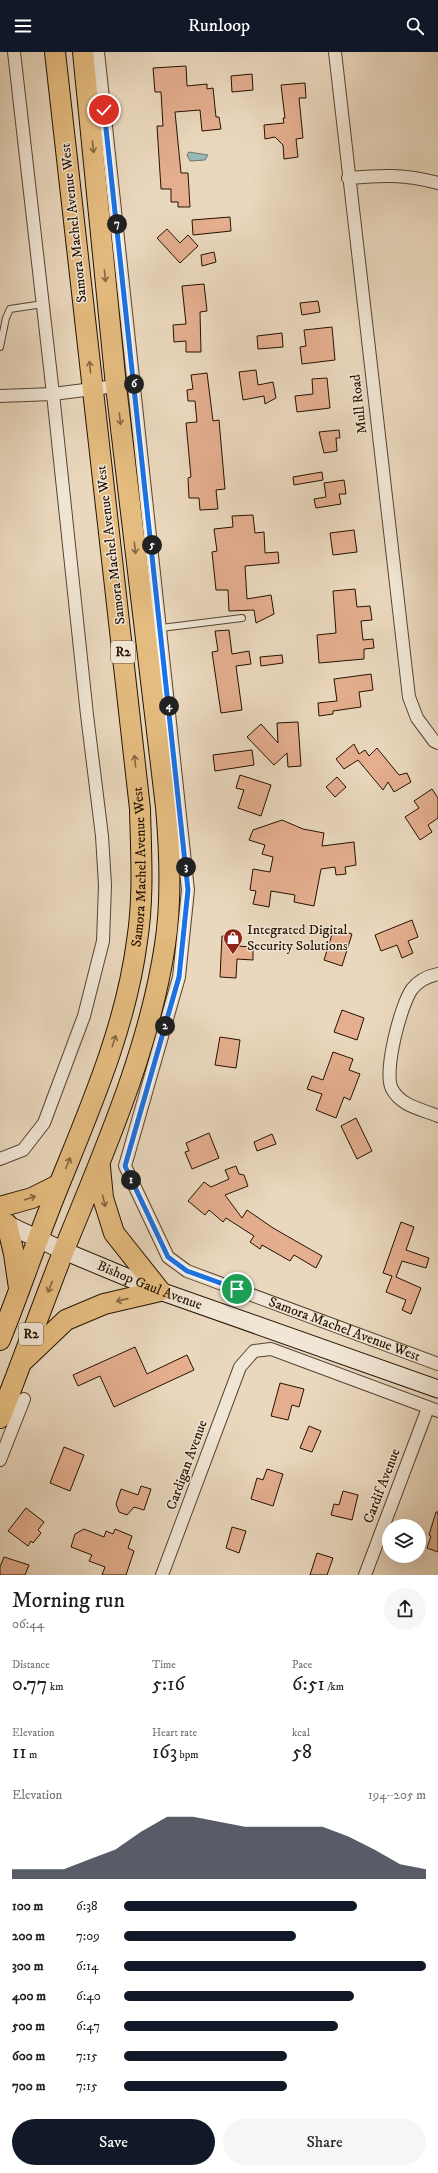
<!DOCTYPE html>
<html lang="en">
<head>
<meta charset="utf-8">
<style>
	body { margin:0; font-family:"IM FELL DW Pica",serif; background:#f6f6f6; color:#202124; height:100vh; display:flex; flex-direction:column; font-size:15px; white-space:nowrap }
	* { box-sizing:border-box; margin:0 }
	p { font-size:13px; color:#757577 }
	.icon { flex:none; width:22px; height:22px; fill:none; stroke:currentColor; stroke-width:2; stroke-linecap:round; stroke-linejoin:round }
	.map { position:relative; height:1523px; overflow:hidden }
	.sheet { display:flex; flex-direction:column; background:#fff; flex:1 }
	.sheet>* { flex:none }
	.tools { position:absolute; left:382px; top:1467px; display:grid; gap:8px }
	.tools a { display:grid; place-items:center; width:44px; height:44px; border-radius:50%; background:#fff; box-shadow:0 4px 16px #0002; font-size:20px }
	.pin { position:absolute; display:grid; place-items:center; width:34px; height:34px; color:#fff; margin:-17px; border:2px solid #fff; border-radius:50%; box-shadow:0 1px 4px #0007 }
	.km { position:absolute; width:20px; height:20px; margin:-10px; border-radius:50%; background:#222; color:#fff; font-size:11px; line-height:20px; text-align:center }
	.round { display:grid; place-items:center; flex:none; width:42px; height:42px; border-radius:21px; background:#f6f6f6 }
	.summary { display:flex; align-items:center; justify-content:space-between; height:68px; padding:0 12px }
	h1 { font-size:22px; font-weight:600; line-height:30px }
	.stats { display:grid; grid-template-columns:repeat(3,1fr); gap:6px; height:68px; padding:4px 12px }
	.stats div { display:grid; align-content:center }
	.stats b { font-size:20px; font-weight:600 }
	.stats small { font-size:11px; font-weight:400 }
	.stats p { font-size:11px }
	.chart { height:112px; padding:8px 12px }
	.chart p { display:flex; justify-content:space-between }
	.chart svg { width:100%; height:72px; margin-top:4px; fill:#111827; opacity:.7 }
	.action { display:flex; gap:8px; margin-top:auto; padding:8px 12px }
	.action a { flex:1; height:46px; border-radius:24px; background:#111827; color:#fff; font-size:16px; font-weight:600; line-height:46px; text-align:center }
	.action a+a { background:#f6f6f6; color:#202124 }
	ul { padding:0 12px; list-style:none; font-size:13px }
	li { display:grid; grid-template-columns:64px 48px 1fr; align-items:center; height:30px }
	li i { height:10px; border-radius:5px; background:#111827 }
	header { display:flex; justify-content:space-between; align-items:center; height:52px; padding:0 12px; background:#111827; color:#fff; font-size:18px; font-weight:600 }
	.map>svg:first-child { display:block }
	.water { fill:#98b9b7; stroke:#6a766e }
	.building { fill:#e4ae8f; stroke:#241200 }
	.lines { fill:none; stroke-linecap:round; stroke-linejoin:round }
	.service-casing { stroke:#564430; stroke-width:8 }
	.minor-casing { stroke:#564430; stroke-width:14 }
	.secondary-casing { stroke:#241200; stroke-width:19 }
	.trunk-casing { stroke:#241200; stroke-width:22 }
	.service { stroke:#f1e6d5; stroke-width:6 }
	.minor { stroke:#f1e6d5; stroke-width:12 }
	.secondary { stroke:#f1e6d5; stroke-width:17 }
	.trunk { stroke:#e5bc7f; stroke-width:20 }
	.oneway { stroke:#846740 }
	.route-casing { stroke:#fff; stroke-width:8 }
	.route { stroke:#1a73e8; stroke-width:5 }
	.labels { text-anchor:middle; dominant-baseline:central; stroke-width:3; stroke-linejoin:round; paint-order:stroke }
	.shield { fill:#f1e6d5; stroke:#625240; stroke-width:1 }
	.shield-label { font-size:13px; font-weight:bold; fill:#241200 }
	.street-label { font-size:14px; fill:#241200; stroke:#f1e6d5 }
	.poi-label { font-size:14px; fill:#241200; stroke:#f1e6d5; text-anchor:start }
</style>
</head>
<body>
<header><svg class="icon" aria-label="menu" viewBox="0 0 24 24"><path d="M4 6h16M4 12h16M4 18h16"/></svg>Runloop<svg class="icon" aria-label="search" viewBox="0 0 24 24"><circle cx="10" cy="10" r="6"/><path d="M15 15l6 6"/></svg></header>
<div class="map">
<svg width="438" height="1523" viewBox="0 0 438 1523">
	<rect width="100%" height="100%" fill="#ead8be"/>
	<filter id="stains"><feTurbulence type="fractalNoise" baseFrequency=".005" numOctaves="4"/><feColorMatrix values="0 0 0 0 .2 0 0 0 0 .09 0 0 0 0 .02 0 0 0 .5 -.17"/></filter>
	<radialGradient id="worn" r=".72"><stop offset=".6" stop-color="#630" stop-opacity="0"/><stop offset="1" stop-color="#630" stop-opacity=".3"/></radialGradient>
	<!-- water -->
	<polygon class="water" points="189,100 208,103 205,108 190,109 187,103"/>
	<!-- building -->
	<g class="building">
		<polygon points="186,14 187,34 207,32 207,37 213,36 216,65 219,65 221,77 202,79 200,58 175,60 181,121 188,121 190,155 178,155 178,150 171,150 171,137 161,137 157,74 163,74 161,40 155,40 153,16"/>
		<polygon points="252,22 253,38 232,40 231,24"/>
		<polygon points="305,31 306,46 299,46 303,86 296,87 298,105 284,107 283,93 275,85 265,87 264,73 284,71 283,66 285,66 281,33"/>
		<polygon points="230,165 231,179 193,183 192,168"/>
		<polygon points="167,177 180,191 188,183 198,194 180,211 157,186"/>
		<polygon points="214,200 216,210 202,214 201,203"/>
		<polygon points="204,232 207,259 200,260 201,300 186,300 186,289 174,290 173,273 186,272 182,234"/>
		<polygon points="318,249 320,260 302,263 300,251"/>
		<polygon points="332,275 335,308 302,312 300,295 306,294 304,278"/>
		<polygon points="282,281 283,295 258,297 257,284"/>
		<polygon points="256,318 258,333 273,330 276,346 265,352 264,344 243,348 239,320"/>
		<polygon points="207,321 213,369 219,368 225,437 216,438 218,457 200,458 199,446 189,446 188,426 191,425 186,371 197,370 195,349 188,349 187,338 193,337 191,323"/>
		<polygon points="327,326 330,356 297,360 295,344 313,342 312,327"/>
		<polygon points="339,378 340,386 336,386 337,399 324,401 319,380"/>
		<polygon points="322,420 323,428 294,433 293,425"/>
		<polygon points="344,428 346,442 339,442 341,452 316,456 314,447 326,445 324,431"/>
		<polygon points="253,463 255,481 264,480 265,501 278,500 279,511 245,514 247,547 271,543 274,562 256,571 254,558 229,559 228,538 216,538 212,500 217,499 214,477 233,475 232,464"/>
		<polygon points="354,478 357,500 333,503 330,481"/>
		<polygon points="355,537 357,555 370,554 372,568 361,569 363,588 373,587 374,596 364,597 364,607 319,611 317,583 336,581 333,539"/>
		<polygon points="229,578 232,602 249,599 251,612 236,614 242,658 221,661 212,600 218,599 215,579"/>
		<polygon points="282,603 283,611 261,614 260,605"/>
		<polygon points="371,622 373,638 359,640 361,655 333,659 333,662 319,664 318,651 337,649 334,627"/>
		<polygon points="298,670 301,714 288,715 287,701 274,713 247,685 261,672 278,691 277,671"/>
		<polygon points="354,692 359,702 365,698 369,704 377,696 399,723 407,721 411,730 394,740 388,730 383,738 358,708 344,717 336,707"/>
		<polygon points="252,698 254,713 215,719 213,703"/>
		<polygon points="240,723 271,733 261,764 238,756 244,738 236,736"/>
		<polygon points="337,725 346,735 335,745 326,735"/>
		<polygon points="432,737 438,746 438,766 428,773 432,780 420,788 405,765 419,756 414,749"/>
		<polygon points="282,768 303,777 324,781 322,794 354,790 356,813 345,815 346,822 336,823 335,815 321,817 314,854 294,850 295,843 271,839 269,855 253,852 256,839 250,838 253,817 270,820 273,805 262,802 265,793 249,788 253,778"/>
		<polygon points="412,868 418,885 408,889 413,901 402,906 397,893 381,899 375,883"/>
		<polygon points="334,876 352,882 342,914 324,908"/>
		<polygon points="222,884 238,885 237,894 253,895 253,908 237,907 236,926 220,925"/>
		<polygon points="342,958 364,966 357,988 334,980"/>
		<polygon points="220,985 240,988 236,1016 215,1013"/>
		<polygon points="333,1000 353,1007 349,1018 360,1022 350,1048 344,1045 336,1066 316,1058 322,1042 307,1037 312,1024 323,1028"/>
		<polygon points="356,1066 372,1099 357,1107 341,1074"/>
		<polygon points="209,1081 219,1106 192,1117 185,1100 189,1099 186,1091"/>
		<polygon points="272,1082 276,1092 257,1099 254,1090"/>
		<polygon points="236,1114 239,1122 244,1123 248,1134 225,1143 242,1166 247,1158 273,1176 322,1204 316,1216 294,1203 290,1209 262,1193 260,1197 250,1190 254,1184 226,1166 223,1170 209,1158 205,1163 188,1149 204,1130 211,1135 229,1127 225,1118"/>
		<polygon points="401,1170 414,1175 406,1198 429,1206 426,1216 402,1209 396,1225 421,1236 411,1262 402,1258 406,1248 386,1240 392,1224 383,1221"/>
		<polygon points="135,1295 147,1322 187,1303 194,1318 114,1355 100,1324 78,1334 73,1323"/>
		<polygon points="280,1331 304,1337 299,1355 292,1353 288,1368 271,1364"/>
		<polygon points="309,1374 321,1379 312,1400 300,1396"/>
		<polygon points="64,1395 84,1403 70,1439 50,1431"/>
		<polygon points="267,1417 283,1422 273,1454 251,1447 257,1426 263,1428"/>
		<polygon points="141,1434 151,1437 144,1458 134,1455 127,1463 119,1460 116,1452 121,1437 138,1443"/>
		<polygon points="343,1439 358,1443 352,1468 331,1463 334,1452 339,1453"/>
		<polygon points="26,1456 44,1470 38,1478 41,1481 33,1491 31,1489 28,1494 8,1479"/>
		<polygon points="436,1460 438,1460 438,1500 427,1496 431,1484 429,1483"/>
		<polygon points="232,1475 246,1479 239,1501 226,1496"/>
		<polygon points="84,1477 104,1485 106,1479 113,1482 115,1477 132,1484 128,1496 134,1499 126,1523 102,1523 105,1515 89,1509 92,1503 71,1495 75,1482"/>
		<polygon points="317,1501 333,1506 327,1523 310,1523"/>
		<polygon points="4,1505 29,1513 25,1523 0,1523 0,1515"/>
	</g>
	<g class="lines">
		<defs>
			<g id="service">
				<polyline points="0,295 6,266 10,257 43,252"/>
				<polyline points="161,576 242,566"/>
			</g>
			<g id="minor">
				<path id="s1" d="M98,0L188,838L179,925L125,1114L168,1205L187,1219L438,1312"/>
				<polyline points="335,0 409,645 417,666 434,689 438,691"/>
				<path d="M348,126C383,123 404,122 438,131"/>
				<polyline points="0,344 53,342 116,334"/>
				<path d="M438,922C428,924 419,928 412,937C401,952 383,1020 392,1037C401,1054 421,1057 438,1064"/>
				<polyline points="0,1107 23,1098 44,1071 84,964 103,889 105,833 102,784 87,663 53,342 14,0"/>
				<polyline points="0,1408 24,1347"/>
				<polyline points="162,1523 240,1315 254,1299 271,1297 438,1359"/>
				<polyline points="365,1523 428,1356"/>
			</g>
			<g id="secondary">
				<path id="s2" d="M0,1169L64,1199L160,1239L438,1337"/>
			</g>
			<g id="trunk">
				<polyline points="0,1155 32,1146 58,1133"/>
				<polyline points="7,1172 14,1202 19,1236"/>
				<path id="s3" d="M0,1288C21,1236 38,1184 59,1133C91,1054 126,974 137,889C144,845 141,801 140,757L55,0"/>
				<polyline points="24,1308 66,1268 104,1252 160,1239 114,1181 103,1146 100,1115"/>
				<path d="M0,1366C22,1310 42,1254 64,1198C104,1099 149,999 165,893C172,848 170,801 166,755L116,334L83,0"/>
			</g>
		</defs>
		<!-- service casing -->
		<use href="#service" class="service-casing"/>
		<!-- minor casing -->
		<use href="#minor" class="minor-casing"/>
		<!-- secondary casing -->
		<use href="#secondary" class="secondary-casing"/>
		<!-- trunk casing -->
		<use href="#trunk" class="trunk-casing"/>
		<!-- service -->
		<use href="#service" class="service"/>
		<!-- minor -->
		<use href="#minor" class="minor"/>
		<!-- secondary -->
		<use href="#secondary" class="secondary"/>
		<!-- trunk -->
		<use href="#trunk" class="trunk"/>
	</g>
	<!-- one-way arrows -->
	<defs><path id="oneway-shaft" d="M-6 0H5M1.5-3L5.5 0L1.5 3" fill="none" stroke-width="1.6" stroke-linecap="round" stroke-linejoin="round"/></defs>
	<g class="oneway">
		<use href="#oneway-shaft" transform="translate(93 95) rotate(84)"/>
		<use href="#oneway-shaft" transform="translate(105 224) rotate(84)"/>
		<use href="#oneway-shaft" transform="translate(90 315) rotate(-96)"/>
		<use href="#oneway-shaft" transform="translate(120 367) rotate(83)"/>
		<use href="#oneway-shaft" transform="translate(135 496) rotate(83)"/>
		<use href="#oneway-shaft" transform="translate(135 709) rotate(-96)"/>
		<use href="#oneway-shaft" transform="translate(114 989) rotate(-72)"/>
		<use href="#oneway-shaft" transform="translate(68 1111) rotate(-67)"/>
		<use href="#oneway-shaft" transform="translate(30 1146) rotate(-19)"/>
		<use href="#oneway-shaft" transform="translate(104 1149) rotate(76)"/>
		<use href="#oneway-shaft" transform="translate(50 1235) rotate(111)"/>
		<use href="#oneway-shaft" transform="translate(122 1248) rotate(167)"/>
	</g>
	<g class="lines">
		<defs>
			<polyline id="route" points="104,58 188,838 179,925 125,1114 168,1205 187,1219 237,1237"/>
		</defs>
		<!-- route casing -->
		<use href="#route" class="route-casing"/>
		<!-- route -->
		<use href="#route" class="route"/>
	</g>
	<!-- icons -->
	<defs>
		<symbol id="shop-pin" viewBox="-11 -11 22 30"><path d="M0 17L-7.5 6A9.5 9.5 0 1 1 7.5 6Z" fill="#8f2418" stroke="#f1e6d5"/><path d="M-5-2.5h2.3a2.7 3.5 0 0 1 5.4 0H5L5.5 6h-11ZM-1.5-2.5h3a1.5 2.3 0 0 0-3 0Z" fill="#fff"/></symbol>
	</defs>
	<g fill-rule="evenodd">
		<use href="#shop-pin" x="222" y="875" width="22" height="30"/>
	</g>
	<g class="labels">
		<!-- shield labels -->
		<g class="shield">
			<rect x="111" y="589" width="24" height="22" rx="3"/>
			<rect x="19" y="1271" width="24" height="22" rx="3"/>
		</g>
		<g class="shield-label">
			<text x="123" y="600">R2</text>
			<text x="31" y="1282">R2</text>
		</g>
		<!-- street labels -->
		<g class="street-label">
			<text transform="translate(74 171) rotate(-96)">Samora Machel Avenue West</text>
			<text transform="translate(359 352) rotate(-97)">Mull Road</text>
			<text transform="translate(111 493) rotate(-97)">Samora Machel Avenue West</text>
			<text stroke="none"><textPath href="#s3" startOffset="497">Samora Machel Avenue West</textPath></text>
			<text stroke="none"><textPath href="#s2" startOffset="163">Bishop Gaul Avenue</textPath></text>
			<text stroke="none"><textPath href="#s1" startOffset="1419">Samora Machel Avenue West</textPath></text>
			<text transform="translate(187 1413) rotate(-70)">Cardigan Avenue</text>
			<text transform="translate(382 1434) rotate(-69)">Cardif Avenue</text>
		</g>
		<!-- poi labels -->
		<g class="poi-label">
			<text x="247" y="878">Integrated Digital<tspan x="247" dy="16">Security Solutions</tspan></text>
		</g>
	</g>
	<rect width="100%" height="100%" filter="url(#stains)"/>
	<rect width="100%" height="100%" fill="url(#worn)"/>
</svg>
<div class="tools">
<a><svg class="icon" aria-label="layers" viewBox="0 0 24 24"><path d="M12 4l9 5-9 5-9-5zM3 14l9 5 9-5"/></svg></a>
</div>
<div class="pin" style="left:237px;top:1237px;background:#1e9e55"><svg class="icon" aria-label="arrive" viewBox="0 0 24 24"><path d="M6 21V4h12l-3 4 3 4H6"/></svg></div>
<div class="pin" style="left:104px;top:58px;background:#d93025"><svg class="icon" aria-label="check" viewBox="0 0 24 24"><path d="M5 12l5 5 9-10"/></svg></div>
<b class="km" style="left:131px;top:1128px">1</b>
<b class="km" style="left:165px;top:974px">2</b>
<b class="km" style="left:186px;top:815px">3</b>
<b class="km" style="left:169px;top:654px">4</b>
<b class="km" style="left:152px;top:493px">5</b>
<b class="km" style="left:134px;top:332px">6</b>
<b class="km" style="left:117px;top:172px">7</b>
</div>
<section class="sheet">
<div class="summary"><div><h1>Morning run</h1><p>06:44</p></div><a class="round"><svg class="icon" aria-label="share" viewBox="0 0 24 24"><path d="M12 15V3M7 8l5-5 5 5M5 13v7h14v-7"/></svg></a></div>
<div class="stats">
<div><p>Distance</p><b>0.77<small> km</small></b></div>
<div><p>Time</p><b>5:16</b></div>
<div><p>Pace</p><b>6:51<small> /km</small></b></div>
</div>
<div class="stats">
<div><p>Elevation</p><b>11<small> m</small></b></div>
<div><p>Heart rate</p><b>163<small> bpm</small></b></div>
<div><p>kcal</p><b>58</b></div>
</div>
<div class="chart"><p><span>Elevation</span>194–205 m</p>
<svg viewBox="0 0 160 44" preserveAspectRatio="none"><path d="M0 44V38L10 38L20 38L30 32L40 26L50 15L60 6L70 6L80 9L90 12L100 12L110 12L120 12L130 18L140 26L150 35L160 38V44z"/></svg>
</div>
<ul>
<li><b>100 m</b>6:38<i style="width:77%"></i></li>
<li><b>200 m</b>7:09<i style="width:57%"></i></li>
<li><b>300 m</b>6:14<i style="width:100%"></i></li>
<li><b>400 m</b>6:40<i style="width:76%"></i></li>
<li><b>500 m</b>6:47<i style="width:71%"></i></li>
<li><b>600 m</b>7:15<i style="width:54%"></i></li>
<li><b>700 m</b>7:15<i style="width:54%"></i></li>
</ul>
<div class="action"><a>Save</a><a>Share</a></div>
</section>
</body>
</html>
